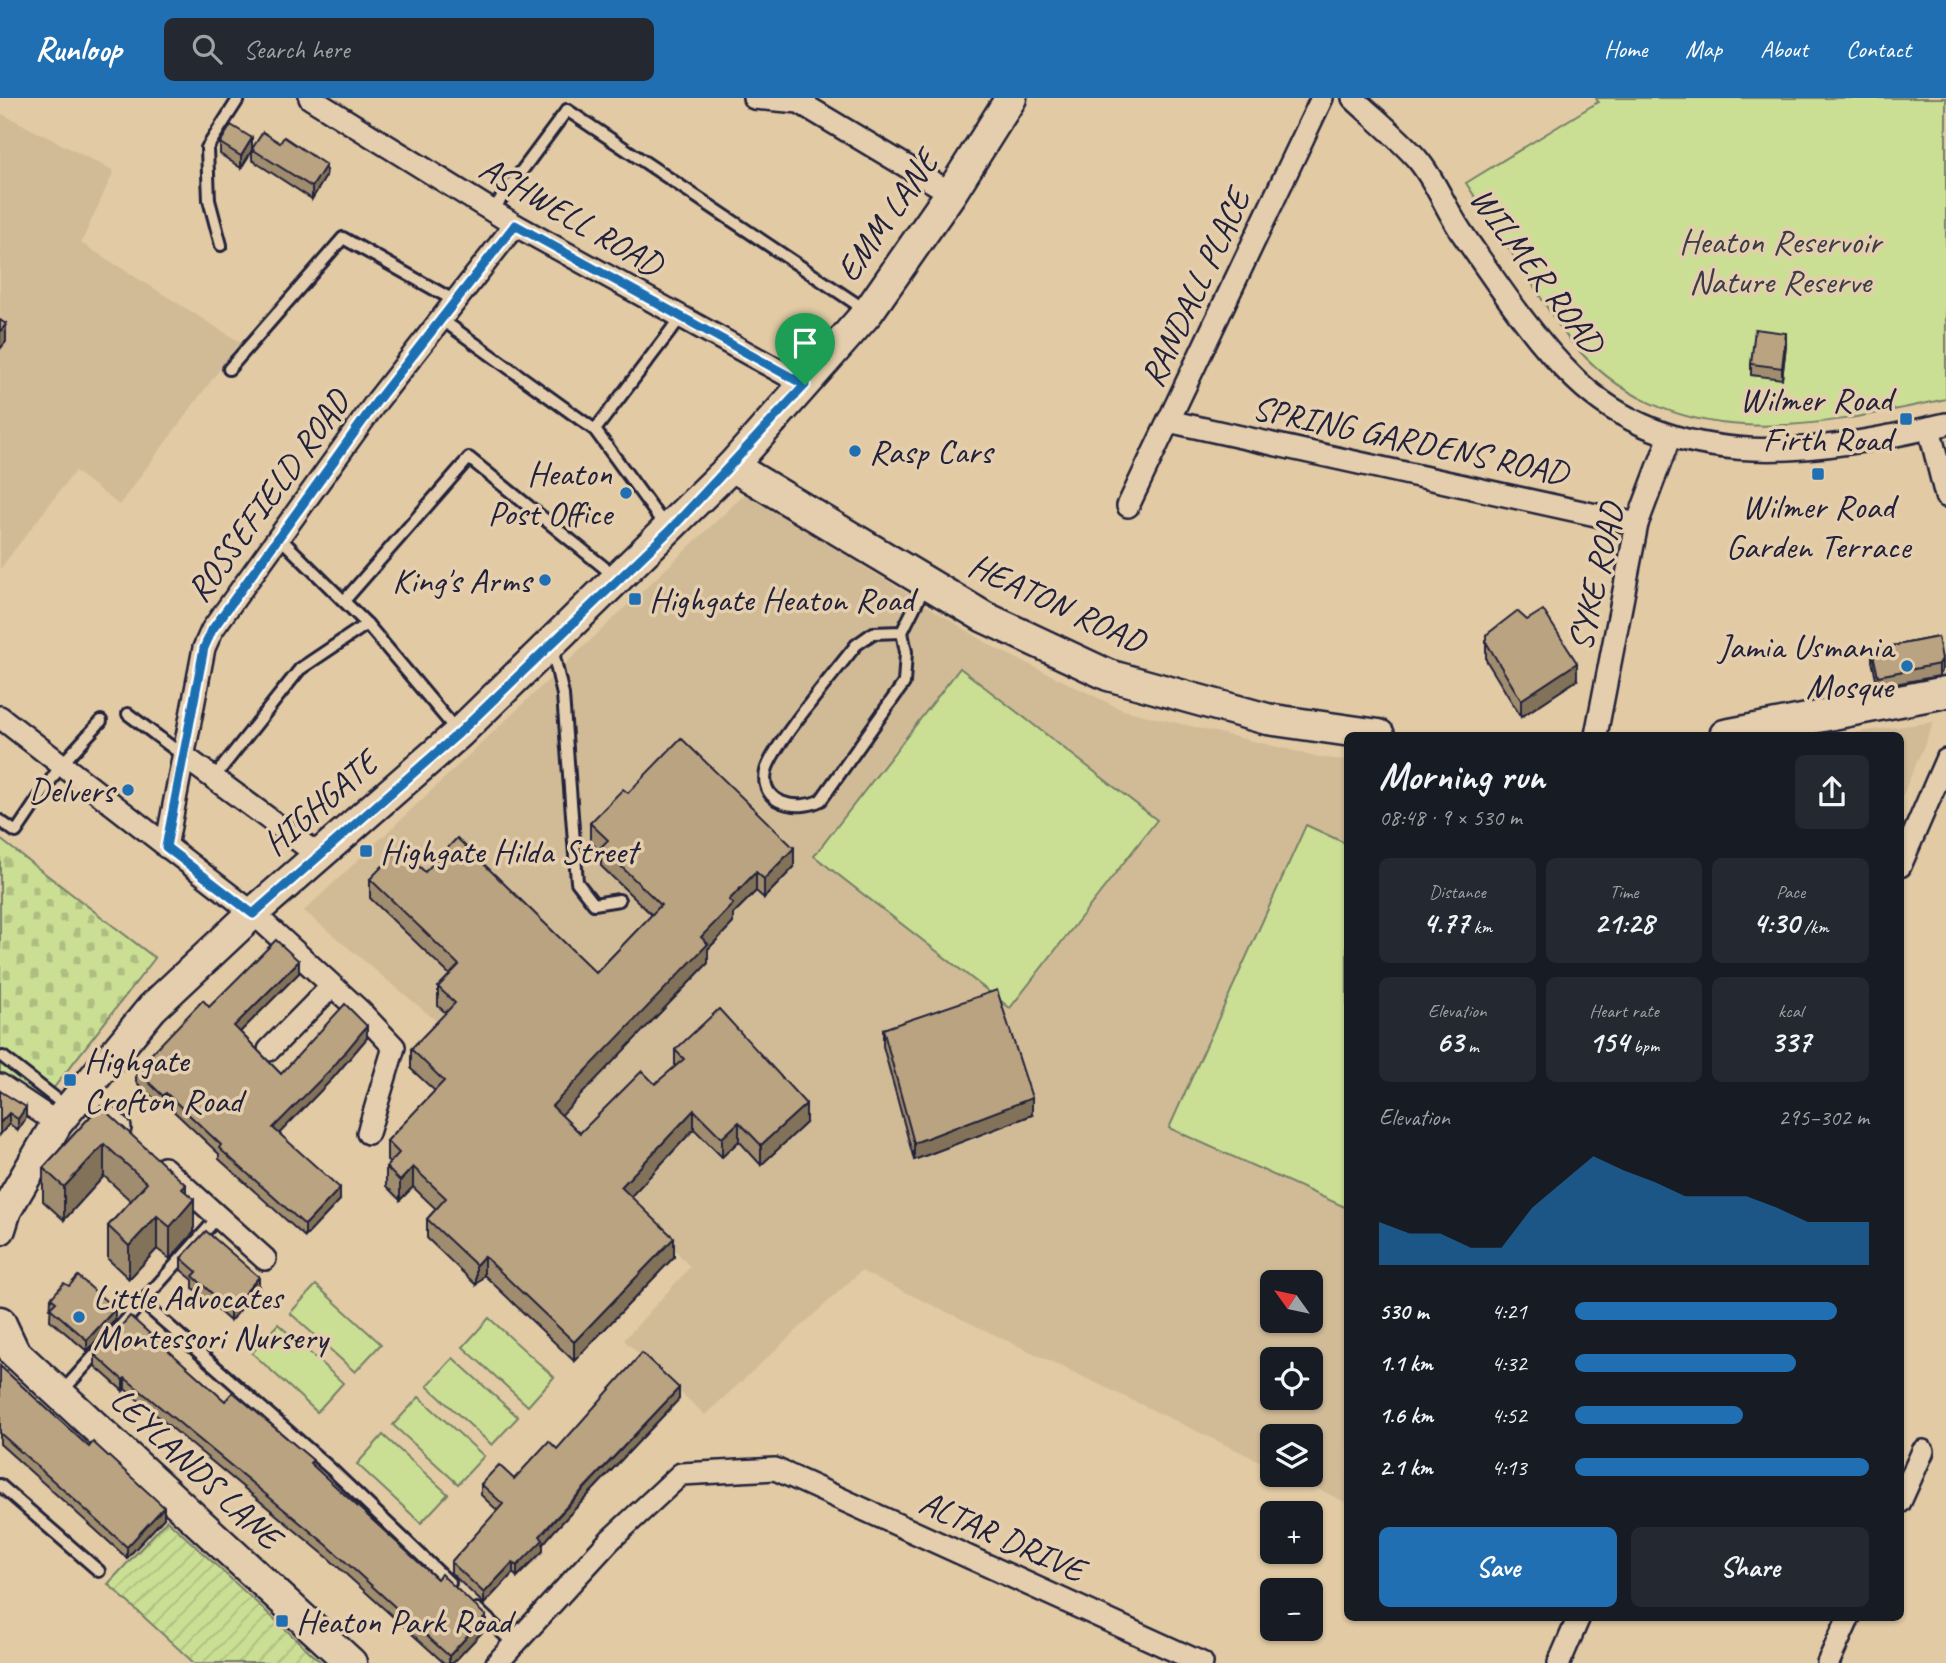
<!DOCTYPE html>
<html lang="en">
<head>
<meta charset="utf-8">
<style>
	body { margin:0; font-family:Caveat,sans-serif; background:#242831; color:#f1f3f6; height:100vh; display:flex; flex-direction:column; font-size:26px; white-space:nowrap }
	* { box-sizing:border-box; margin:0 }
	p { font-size:23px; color:#9ea1a6 }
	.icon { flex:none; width:38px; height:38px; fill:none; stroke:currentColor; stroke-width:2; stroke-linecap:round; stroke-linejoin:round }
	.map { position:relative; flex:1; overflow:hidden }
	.details { position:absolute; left:1344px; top:634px; width:560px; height:889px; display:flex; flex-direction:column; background:#171b24; border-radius:10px; box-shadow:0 2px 5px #0004 }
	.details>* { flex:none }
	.needle { width:46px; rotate:303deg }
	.tools { position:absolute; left:1260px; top:1172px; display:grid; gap:14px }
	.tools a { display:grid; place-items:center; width:63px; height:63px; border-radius:10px; background:#171b24; box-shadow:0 2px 5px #0004; font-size:35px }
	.pin { position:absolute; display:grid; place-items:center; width:60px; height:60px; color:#fff; margin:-72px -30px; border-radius:50% 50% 50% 0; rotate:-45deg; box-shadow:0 0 7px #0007 }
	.pin .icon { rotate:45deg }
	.round { display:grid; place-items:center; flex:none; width:74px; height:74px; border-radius:10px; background:#242831 }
	.headline { display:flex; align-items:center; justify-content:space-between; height:119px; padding:0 35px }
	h1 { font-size:38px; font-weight:700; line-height:52px }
	.metrics { display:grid; grid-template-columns:repeat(3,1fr); gap:10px; height:119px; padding:7px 35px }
	.metrics div { display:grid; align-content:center; border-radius:10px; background:#242831; text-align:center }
	.metrics b { font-size:30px; font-weight:700 }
	.metrics small { font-size:19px; font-weight:400 }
	.metrics p { font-size:19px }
	.chart { height:196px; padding:14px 35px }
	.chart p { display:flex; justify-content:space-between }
	.chart svg { width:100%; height:126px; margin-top:7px; fill:#1f6fb2; opacity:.7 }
	.primary-button { display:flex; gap:14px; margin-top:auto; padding:14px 35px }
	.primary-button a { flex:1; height:80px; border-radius:10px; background:#1f6fb2; color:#fff; font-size:28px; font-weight:700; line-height:80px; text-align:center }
	.primary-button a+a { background:#242831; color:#f1f3f6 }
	ul { padding:0 35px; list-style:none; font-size:23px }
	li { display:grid; grid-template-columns:112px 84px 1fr; align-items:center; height:52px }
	li i { height:18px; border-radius:9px; background:#1f6fb2 }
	header { display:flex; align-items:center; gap:42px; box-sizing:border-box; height:98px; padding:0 35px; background:#1f6fb2; color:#fff }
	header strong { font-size:33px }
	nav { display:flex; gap:38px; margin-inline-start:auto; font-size:24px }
	.search { width:490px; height:63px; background:#242831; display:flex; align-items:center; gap:18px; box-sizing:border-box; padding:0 24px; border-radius:10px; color:#9ea1a6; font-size:26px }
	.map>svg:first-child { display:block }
	.built { fill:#d1bb97; fill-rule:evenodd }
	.green { fill:#cade94; stroke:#768068; stroke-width:2 }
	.cemetery { fill:url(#cemetery-stones); stroke:#768068; stroke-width:2 }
	.garden { fill:url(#garden-furrows); stroke:#768068; stroke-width:2 }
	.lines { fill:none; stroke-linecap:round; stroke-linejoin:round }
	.lane-casing { stroke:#22223b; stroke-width:16 }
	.street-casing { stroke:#22223b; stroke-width:26 }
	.secondary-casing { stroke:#22223b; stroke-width:35 }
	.lane { stroke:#e4cead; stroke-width:10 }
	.street { stroke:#e4cead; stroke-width:21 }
	.secondary { stroke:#e4cead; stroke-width:30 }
	.wall { fill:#a08c6e; stroke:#22223b; stroke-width:2 }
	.shaded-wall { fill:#82725a; stroke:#22223b; stroke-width:2 }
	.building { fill:#baa380; stroke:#22223b; stroke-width:2 }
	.route-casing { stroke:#fff; stroke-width:14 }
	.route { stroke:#1f6fb2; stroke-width:9 }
	.poi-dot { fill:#1f6fb2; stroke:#e4cead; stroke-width:2.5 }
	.labels { text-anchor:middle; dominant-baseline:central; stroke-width:7; stroke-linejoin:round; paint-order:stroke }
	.street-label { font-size:35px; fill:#22223b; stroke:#e4cead }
	.park-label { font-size:35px; fill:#3b3e48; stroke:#e4cead }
	.poi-label { font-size:35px; fill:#22223b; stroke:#e4cead; text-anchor:start }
</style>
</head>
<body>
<header>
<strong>Runloop</strong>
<div class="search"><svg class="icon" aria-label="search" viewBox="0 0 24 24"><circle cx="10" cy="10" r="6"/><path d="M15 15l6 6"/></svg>Search here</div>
<nav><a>Home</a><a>Map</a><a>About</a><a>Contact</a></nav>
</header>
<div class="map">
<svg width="1946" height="1565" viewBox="0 0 1946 1565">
	<defs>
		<pattern id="cemetery-stones" width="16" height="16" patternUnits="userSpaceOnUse" patternTransform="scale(1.75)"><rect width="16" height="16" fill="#cade94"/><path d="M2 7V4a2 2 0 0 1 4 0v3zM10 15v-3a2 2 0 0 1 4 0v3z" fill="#adbe80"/></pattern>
		<pattern id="garden-furrows" width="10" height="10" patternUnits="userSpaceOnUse" patternTransform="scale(1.75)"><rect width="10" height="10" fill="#cade94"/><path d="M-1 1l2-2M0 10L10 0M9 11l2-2" fill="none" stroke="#adbe80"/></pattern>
	</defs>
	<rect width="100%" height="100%" fill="#e1caa4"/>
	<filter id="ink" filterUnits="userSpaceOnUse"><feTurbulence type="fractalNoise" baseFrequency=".0143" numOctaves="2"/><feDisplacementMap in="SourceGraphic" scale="14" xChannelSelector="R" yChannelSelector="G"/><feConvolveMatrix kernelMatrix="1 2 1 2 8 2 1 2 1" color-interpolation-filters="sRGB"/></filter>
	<g filter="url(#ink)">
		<!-- built -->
		<g class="built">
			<polygon points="0,15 114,73 81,145 240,244 119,407 75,373 0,471"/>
			<path d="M746,395L997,551L1123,612L1324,660L1347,662V1405L1290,1377H1311V1339H1272V1369L861,1173L705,1317L624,1242L690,1169L575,1038L304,813ZM1272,1185H1311V1223H1272ZM1272,1262H1311V1300H1272Z"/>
			<polygon points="1934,624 1901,701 1900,637 1835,637"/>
		</g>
		<!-- green -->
		<g class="green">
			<path d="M1596,0H1946V301C1812,330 1668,362 1568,240C1555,224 1544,204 1533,187C1510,153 1488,119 1466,85L1598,4Z"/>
			<polygon points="960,570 1157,722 1010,910 814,758"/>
			<polygon points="1306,727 1347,746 1347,1110 1169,1030"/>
			<polygon points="316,1187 381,1246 355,1274 290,1215"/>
			<polygon points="489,1220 554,1279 528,1308 463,1249"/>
			<polygon points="278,1226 343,1285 317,1314 252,1255"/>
			<polygon points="453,1260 518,1319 492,1347 427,1288"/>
			<polygon points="419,1299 484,1358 458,1386 393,1327"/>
			<polygon points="383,1337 448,1396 421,1425 357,1366"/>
		</g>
		<!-- cemetery -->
		<polygon class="cemetery" points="0,741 155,860 38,1010 0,981"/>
		<!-- garden -->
		<polygon class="garden" points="167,1422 322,1565 194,1565 108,1486"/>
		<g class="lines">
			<defs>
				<g id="lane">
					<polyline points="492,113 567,12 867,213"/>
					<polyline points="221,147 209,102 207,50 239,0"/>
					<polyline points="441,221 595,332 665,428"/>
					<polyline points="229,271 343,140 455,203"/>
					<polyline points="595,332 681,219"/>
					<polyline points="279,439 367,526 457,633"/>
					<polyline points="344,503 469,360 616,479"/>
					<path d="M902,534L873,535L856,547C837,572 772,648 766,673C759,706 798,714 821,702L904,585L906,554L902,534L926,486"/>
					<polyline points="552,550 563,597 577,784 594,806 619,802"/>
					<polyline points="128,616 185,659"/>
					<polyline points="212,682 300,571 367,526"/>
					<polyline points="0,723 16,734 61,667 101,623"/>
					<polyline points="3,959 68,1010"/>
					<polyline points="142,1204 331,1371 450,1485"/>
					<polyline points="61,1295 218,1119"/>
					<polyline points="0,1387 99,1473"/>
					<polyline points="477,1511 514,1546"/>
				</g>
				<g id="street">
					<polyline points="310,0 515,127 805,287"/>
					<polyline points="754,0 799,4 951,95"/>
					<path d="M1353,0C1374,20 1399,40 1418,62C1436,83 1446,112 1462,135C1495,182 1533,241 1575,281C1676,379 1823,355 1946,326"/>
					<polyline points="1168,323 1637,426"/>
					<polyline points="1929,330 1946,398"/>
					<polyline points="1128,408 1322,0"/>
					<polyline points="0,619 253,815 359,912 394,949 368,1035"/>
					<polyline points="1596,637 1637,426 1670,338"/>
					<polyline points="185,659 318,757"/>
					<polyline points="166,749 204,550 212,532 377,303 515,127"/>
					<polyline points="1900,768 1946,662"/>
					<polyline points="269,952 331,889"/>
					<polyline points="0,987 57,1025"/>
					<polyline points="80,993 120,1030"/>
					<polyline points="164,1070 265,1161"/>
					<polyline points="1900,1404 1923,1353"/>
					<polyline points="497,1565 610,1442 681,1376 775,1371 1202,1565"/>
					<polyline points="1559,1565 1579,1519"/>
					<polyline points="1828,1565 1849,1519"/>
				</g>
				<g id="secondary">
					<polyline points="732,368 984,519 1108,577 1267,621 1379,637"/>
					<polyline points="1725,637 1946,594"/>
					<polyline points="0,1131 6,1112 57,1025 152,910 253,815 459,635 732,368 868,214 951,95 1011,0"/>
					<polyline points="0,1224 14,1254 351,1565"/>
				</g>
			</defs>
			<!-- lane casing -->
			<use href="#lane" class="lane-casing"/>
			<!-- street casing -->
			<use href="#street" class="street-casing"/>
			<!-- secondary casing -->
			<use href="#secondary" class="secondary-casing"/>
			<!-- lane -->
			<use href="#lane" class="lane"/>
			<!-- street -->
			<use href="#street" class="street"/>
			<!-- secondary -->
			<use href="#secondary" class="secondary"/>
		</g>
		<!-- wall -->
		<g class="wall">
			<polygon points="220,45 252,50 326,78 312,101 252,62 252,53 241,70 220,56"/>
			<polygon points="1786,247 1782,281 1751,277 1751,266"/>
			<polygon points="1486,537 1577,582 1521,619 1486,562"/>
			<polygon points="1938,539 1942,573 1939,578 1878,589 1872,563 1872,552"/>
			<polygon points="628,695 794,769 764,800 756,793 733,816 733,825 708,851 708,865 561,1017 580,1035 655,986 675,969 675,952 806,1025 761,1067 739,1043 722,1059 694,1031 631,1098 674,1159 574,1263 484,1177 476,1187 427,1140 427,1121 436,1111 413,1089 400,1102 386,1088 386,1069 390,1065 387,1063 387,1043 435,993 411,971 411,951 446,915 438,908 438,889 450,877 370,800 370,781 425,774 596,875 652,817 601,768 601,754 590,744 590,725"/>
			<polygon points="299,875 240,934 281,976 367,940 333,980 279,1035 340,1102 305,1139 219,1061 219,1056 166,1006 163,1009 136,984 136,972"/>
			<polygon points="883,931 1032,1017 914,1062 883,948"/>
			<polygon points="0,993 26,1020 18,1032 9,1026 4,1032"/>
			<polygon points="100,1008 186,1094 194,1134 170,1161 157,1151 129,1181 108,1161 108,1128 131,1103 104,1078 64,1122 43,1103 43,1070"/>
			<polygon points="181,1160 259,1191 230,1223 193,1190 193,1182 181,1172"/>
			<polygon points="51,1200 115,1222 87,1253 50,1222"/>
			<polygon points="95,1257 225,1303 313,1368 486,1530 453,1565 444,1565 327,1459 125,1291 123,1293 95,1268"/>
			<polygon points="0,1268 89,1349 164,1420 127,1460 0,1346"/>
			<polygon points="679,1301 554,1433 543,1446 543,1453 517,1479 513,1475 484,1506 451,1475 451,1464 498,1413 481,1397 481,1386 514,1381 557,1351"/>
		</g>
		<!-- shaded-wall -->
		<g class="shaded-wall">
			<polygon points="252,40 252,52 241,70 241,58"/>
			<polygon points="326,67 326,78 312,101 312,89"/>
			<polygon points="6,226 6,244 0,251 0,234"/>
			<polygon points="1786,235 1786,247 1782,281 1782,270"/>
			<polygon points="1942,561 1942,573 1939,578 1939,566"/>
			<polygon points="1577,565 1577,582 1521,619 1521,602"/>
			<polygon points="794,750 794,769 764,800 764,781"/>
			<polygon points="756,774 756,793 733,816 733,825 708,851 708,865 552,1027 552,1008 701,839 729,802"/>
			<polygon points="299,863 299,875 234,940 234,928"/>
			<polygon points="367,928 367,940 333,980 273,1042 273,1030"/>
			<polygon points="166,995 166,1006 163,1009 163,998"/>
			<polygon points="1032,1000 1032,1017 914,1062 914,1045"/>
			<polygon points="806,1006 806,1025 761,1067 761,1047"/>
			<polygon points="26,1009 26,1020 18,1032 18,1021"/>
			<polygon points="694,1012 694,1031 621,1109 621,1089"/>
			<polygon points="9,1015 9,1026 0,1037 0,1025"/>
			<polygon points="739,1024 739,1043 722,1059 722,1040"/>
			<polygon points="104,1046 104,1078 64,1122 64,1089"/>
			<polygon points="413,1069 413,1089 400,1102 400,1083"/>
			<polygon points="186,1087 186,1110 194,1101 194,1134 170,1161 170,1129 182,1091"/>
			<polygon points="340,1090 340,1102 305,1139 305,1127"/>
			<polygon points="157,1118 157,1151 129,1181 129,1148"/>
			<polygon points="674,1140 674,1159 574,1263 574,1244"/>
			<polygon points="484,1158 484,1177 476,1187 476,1167"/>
			<polygon points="259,1179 259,1191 230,1223 230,1212"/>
			<polygon points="115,1211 115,1222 87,1253 87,1242"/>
			<polygon points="125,1280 125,1291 123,1293 123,1282"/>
			<polygon points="679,1290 679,1301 554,1433 543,1446 543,1453 517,1479 517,1468 540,1438"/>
			<polygon points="164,1409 164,1420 127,1460 127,1449"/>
			<polygon points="513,1464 513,1475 484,1506 484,1495"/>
			<polygon points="486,1518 486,1530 453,1565 449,1565 449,1558"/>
		</g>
		<!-- building -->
		<g class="building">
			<polygon points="231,27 252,40 241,58 220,45"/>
			<polygon points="263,34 280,45 284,39 326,67 312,89 252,51"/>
			<polygon points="0,222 6,226 0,234"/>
			<polygon points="1755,231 1786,235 1782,270 1751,266"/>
			<polygon points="1543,512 1577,565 1521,602 1486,544 1486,537 1517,513 1527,522"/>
			<polygon points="1938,539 1942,561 1939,566 1878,578 1872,552"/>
			<polygon points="681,640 794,750 764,781 756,774 729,802 733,806 701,839 708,846 552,1008 580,1035 642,973 655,986 684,961 675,952 719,911 806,1006 761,1047 739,1024 722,1040 694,1012 621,1089 674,1140 574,1244 484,1158 476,1167 427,1121 446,1100 413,1069 400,1083 386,1069 399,1055 387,1043 444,983 411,951 455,905 438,889 459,867 370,781 400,750 425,774 457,740 596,875 661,807 601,749 608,742 590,725 623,691 628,695"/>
			<polygon points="276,842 299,863 234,928 281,976 345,906 367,928 333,969 273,1030 340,1090 305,1127 219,1050 221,1047 166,995 163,998 136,972 203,902 209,909"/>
			<polygon points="997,892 1032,1000 914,1045 883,931"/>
			<polygon points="0,993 26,1009 18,1021 9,1015 0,1025"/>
			<polygon points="100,1008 186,1087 182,1091 194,1101 170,1129 157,1118 129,1148 108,1128 147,1085 104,1046 64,1089 43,1070"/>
			<polygon points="206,1133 259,1179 230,1212 193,1178 197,1174 181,1160"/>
			<polygon points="78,1178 115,1211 87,1242 50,1210 56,1204 51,1200 64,1185 69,1188"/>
			<polygon points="130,1218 225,1303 233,1294 288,1341 313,1362 310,1365 437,1481 441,1476 486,1518 449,1558 327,1447 125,1280 123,1282 95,1257"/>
			<polygon points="642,1255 679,1290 554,1422 540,1438 543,1442 517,1468 513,1464 484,1495 451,1464 503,1406 481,1386 499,1367 514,1381 549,1343 557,1351"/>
			<polygon points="0,1268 89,1349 93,1344 164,1409 127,1449 0,1335"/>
		</g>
	</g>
	<g class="lines" filter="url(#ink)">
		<defs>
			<polygon id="route" points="515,127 805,287 669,433 459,635 253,816 166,749 204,550 212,532 377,303"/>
		</defs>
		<!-- route casing -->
		<use href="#route" class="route-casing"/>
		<!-- route -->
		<use href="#route" class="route"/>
	</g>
	<!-- markers -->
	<g class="poi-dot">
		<rect x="1899" y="314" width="14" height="14" rx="3.5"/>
		<circle cx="855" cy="353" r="7"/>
		<rect x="1811" y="369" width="14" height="14" rx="3.5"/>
		<circle cx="626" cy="395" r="7"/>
		<circle cx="545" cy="482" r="7"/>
		<rect x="628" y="494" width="14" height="14" rx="3.5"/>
		<circle cx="1907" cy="568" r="7"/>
		<circle cx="128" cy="692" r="7"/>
		<rect x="359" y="746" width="14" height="14" rx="3.5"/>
		<rect x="63" y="975" width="14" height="14" rx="3.5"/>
		<circle cx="79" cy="1219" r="7"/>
		<rect x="275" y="1516" width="14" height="14" rx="3.5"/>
	</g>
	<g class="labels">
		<!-- street labels -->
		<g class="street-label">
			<text transform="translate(571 118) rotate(30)">ASHWELL ROAD</text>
			<text transform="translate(887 118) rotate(-55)">EMM LANE</text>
			<text transform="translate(1537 172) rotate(53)">WILMER ROAD</text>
			<text transform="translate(1195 190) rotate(-65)">RANDALL PLACE</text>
			<text transform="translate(1410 342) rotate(12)">SPRING GARDENS ROAD</text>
			<text transform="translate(268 398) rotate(-54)">ROSSEFIELD ROAD</text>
			<text transform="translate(1596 479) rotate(-77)">SYKE ROAD</text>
			<text transform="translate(1057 505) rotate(25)">HEATON ROAD</text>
			<text transform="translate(320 705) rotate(-41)">HIGHGATE</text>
			<text transform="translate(196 1370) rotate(43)">LEYLANDS LANE</text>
			<text transform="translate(1002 1438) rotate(24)">ALTAR DRIVE</text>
		</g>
		<!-- park labels -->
		<g class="park-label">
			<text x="1780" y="143">Heaton Reservoir<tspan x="1780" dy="40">Nature Reserve</tspan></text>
		</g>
		<!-- poi labels -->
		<g class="poi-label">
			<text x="1892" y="301" text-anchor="end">Wilmer Road<tspan x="1892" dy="40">Firth Road</tspan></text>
			<text x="869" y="353">Rasp Cars</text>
			<text x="612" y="375" text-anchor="end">Heaton<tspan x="612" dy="40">Post Office</tspan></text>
			<text x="1818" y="408" text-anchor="middle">Wilmer Road<tspan x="1818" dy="40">Garden Terrace</tspan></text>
			<text x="531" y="482" text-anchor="end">King's Arms</text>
			<text x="649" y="501">Highgate Heaton Road</text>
			<text x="1893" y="548" text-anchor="end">Jamia Usmania<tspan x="1893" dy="40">Mosque</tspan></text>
			<text x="114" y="692" text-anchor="end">Delvers</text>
			<text x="380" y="753">Highgate Hilda Street</text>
			<text x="84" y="962">Highgate<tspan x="84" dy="40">Crofton Road</tspan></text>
			<text x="93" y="1199">Little Advocates<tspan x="93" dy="40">Montessori Nursery</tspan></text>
			<text x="296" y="1523">Heaton Park Road</text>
		</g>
	</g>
</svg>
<div class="tools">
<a><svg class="needle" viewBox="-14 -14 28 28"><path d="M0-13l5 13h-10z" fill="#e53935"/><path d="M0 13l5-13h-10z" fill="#9ea1a6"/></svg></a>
<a><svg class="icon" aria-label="locate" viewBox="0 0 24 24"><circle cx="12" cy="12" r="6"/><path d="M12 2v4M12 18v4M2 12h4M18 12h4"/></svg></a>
<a><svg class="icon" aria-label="layers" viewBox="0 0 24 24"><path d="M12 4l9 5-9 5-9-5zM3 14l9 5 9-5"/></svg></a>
<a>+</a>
<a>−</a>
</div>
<div class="pin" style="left:805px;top:287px;background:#1e9e55"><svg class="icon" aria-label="arrive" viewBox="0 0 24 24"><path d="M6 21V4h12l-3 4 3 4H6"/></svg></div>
<section class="details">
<div class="headline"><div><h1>Morning run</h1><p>08:48 · 9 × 530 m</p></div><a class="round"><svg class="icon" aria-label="share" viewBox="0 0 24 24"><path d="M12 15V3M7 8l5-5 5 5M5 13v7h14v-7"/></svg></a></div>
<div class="metrics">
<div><p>Distance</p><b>4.77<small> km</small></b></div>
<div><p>Time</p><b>21:28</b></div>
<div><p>Pace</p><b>4:30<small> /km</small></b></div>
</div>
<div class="metrics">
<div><p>Elevation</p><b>63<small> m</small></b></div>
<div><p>Heart rate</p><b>154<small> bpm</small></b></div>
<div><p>kcal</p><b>337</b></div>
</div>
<div class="chart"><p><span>Elevation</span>295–302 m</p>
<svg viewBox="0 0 160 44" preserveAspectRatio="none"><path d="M0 44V29L10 33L20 33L30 38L40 38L50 24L60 15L70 6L80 11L90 15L100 20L110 20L120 20L130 24L140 29L150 29L160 29V44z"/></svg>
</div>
<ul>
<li><b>530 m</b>4:21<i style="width:89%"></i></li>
<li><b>1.1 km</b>4:32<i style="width:75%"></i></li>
<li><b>1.6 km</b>4:52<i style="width:57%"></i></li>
<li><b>2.1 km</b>4:13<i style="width:100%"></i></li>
</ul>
<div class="primary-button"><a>Save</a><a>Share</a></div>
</section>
</div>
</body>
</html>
